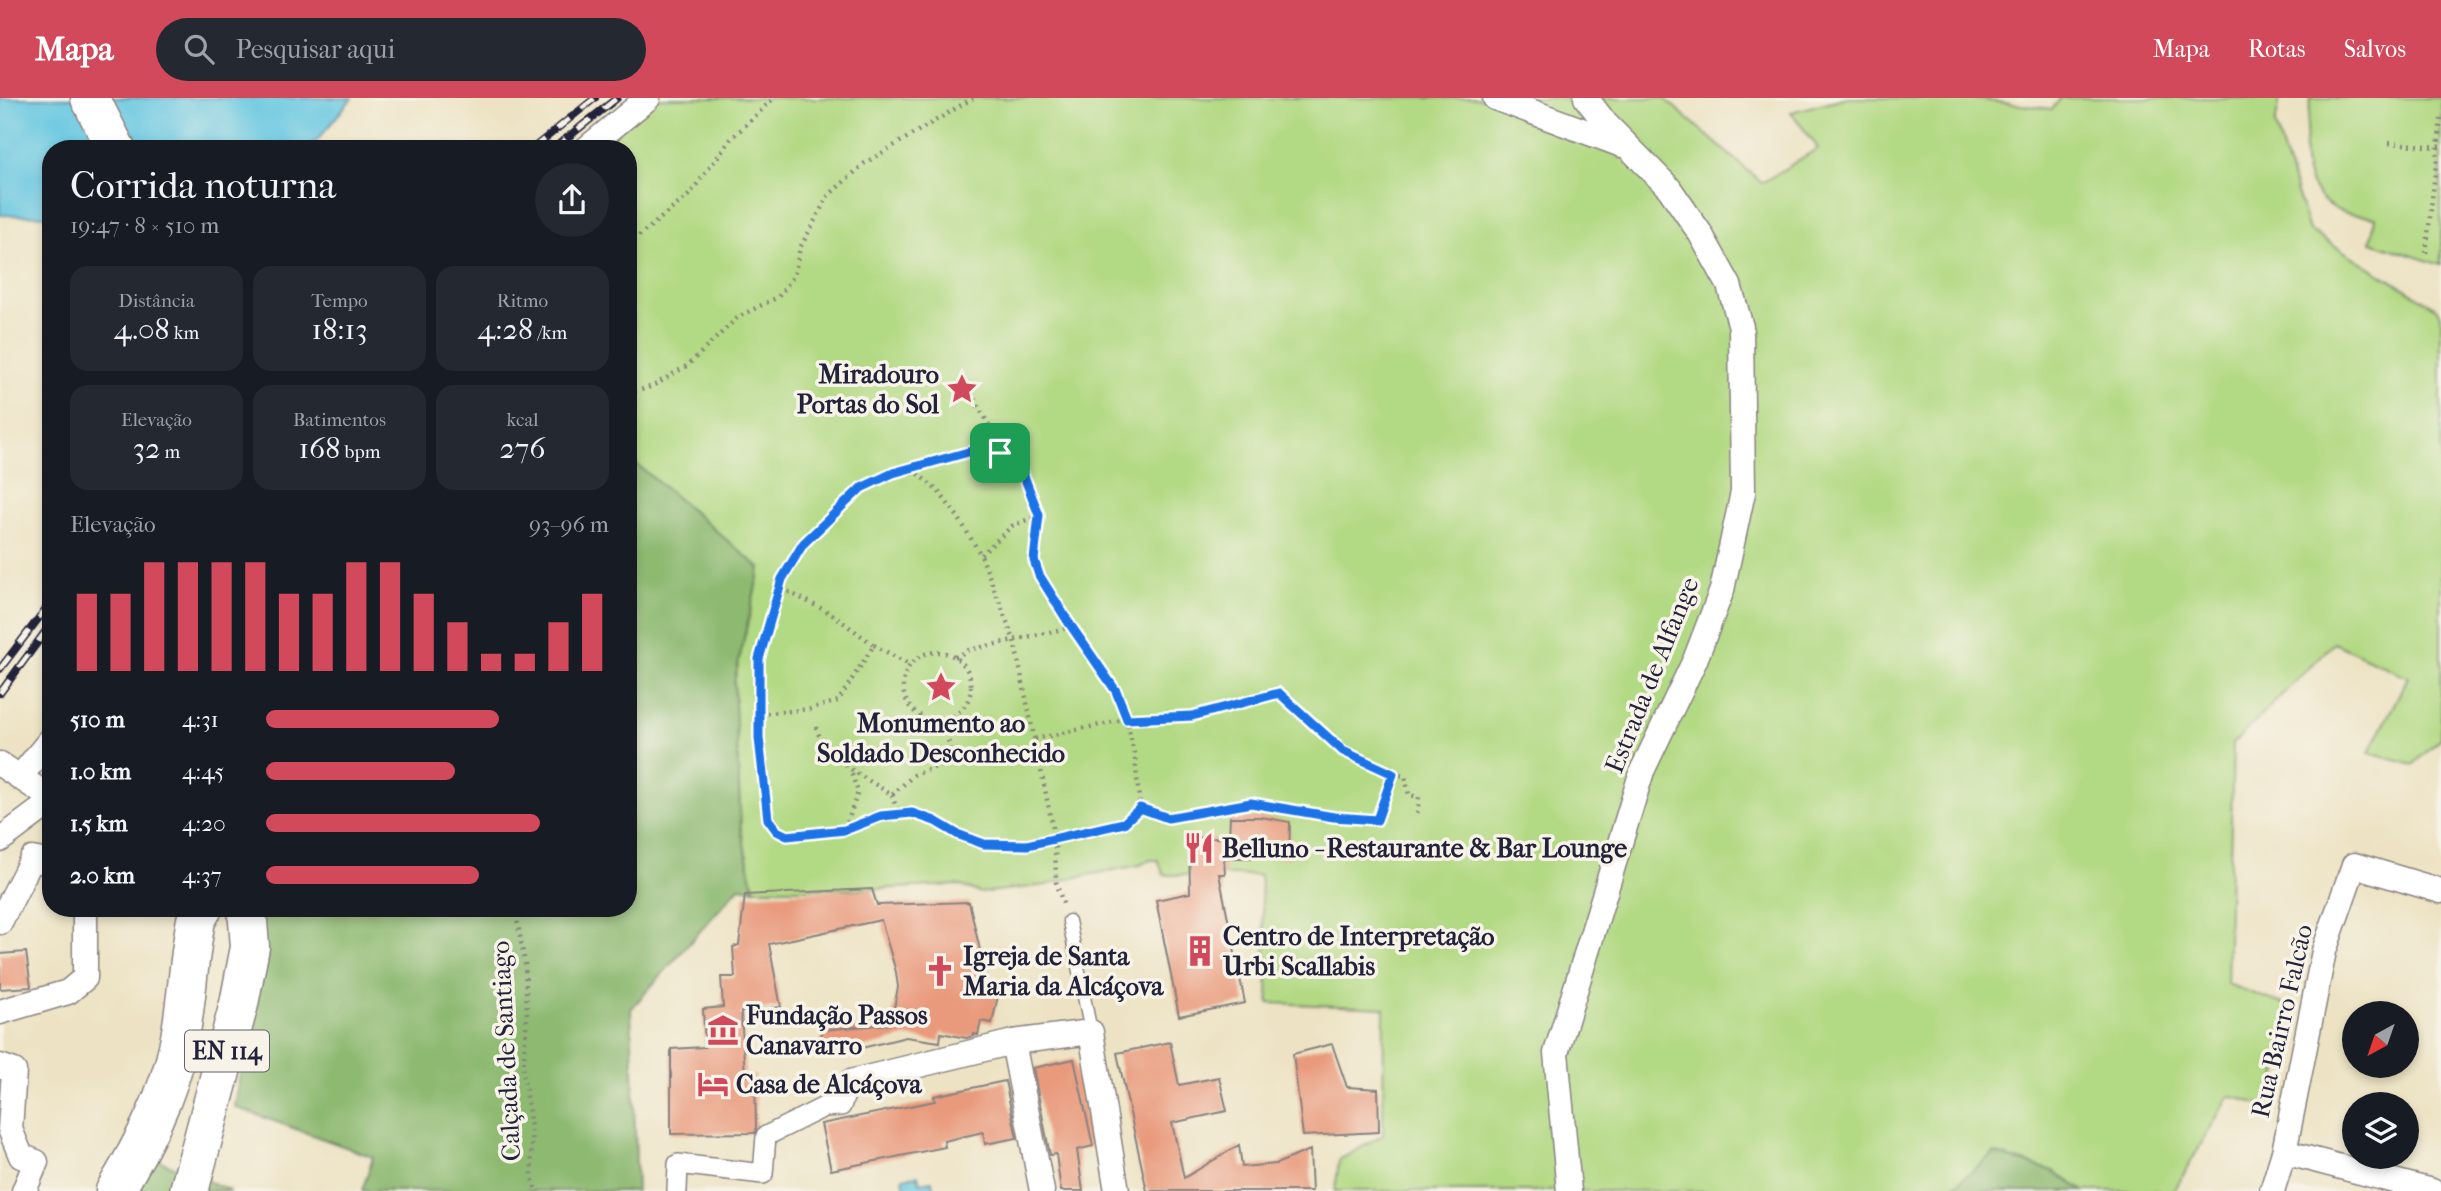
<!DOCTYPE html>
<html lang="pt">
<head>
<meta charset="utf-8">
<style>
	body { margin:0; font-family:"IM FELL French Canon",serif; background:#242831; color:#f1f3f6; height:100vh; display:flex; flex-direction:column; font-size:26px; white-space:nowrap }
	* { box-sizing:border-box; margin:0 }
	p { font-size:23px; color:#9ea1a6 }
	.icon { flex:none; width:38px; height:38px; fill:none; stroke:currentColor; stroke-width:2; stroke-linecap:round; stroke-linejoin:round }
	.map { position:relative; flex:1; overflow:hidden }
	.drawer { position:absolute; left:42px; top:42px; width:595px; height:777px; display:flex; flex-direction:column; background:#171b24; border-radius:28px; box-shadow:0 4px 10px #0003 }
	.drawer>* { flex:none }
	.needle { width:46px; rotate:220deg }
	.controls { position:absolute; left:2342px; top:903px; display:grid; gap:14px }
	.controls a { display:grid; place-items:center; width:77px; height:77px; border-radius:50%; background:#171b24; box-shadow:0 4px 10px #0003; font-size:35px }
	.pin { position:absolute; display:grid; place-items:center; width:60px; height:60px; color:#fff; margin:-30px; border-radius:14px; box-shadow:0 4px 10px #0006 }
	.round { display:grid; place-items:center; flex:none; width:74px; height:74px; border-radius:37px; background:#242831 }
	.head { display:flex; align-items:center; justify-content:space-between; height:119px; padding:0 28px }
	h1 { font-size:38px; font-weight:600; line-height:52px }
	.stats { display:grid; grid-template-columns:repeat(3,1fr); gap:10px; height:119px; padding:7px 28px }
	.stats div { display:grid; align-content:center; border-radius:18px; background:#242831; text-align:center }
	.stats b { font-size:30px; font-weight:600 }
	.stats small { font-size:19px; font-weight:400 }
	.stats p { font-size:19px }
	.chart { height:196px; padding:14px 28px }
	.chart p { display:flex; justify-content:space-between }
	.chart svg { width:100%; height:126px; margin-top:7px; stroke:#d1495b; stroke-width:6 }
	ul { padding:0 28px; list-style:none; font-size:23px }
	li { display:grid; grid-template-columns:112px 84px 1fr; align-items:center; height:52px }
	li i { height:18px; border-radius:9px; background:#d1495b }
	header { display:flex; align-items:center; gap:42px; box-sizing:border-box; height:98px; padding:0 35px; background:#d1495b; color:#fff }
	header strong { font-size:33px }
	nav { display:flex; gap:38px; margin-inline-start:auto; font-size:24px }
	.search { width:490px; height:63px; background:#242831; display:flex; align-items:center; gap:18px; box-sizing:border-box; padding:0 24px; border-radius:38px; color:#9ea1a6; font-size:26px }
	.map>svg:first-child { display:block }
	.green { fill:#b2d983; stroke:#6a7e5f; stroke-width:2 }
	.forest { fill:#8db971; stroke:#586e56; stroke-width:2 }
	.water { fill:#63c6e1; stroke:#42748e; stroke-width:2 }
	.building { fill:#e99a7c }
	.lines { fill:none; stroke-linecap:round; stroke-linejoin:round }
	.service-casing { stroke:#888280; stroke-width:15 }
	.pedestrian-casing { stroke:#888280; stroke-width:22 }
	.minor-casing { stroke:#888280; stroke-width:27 }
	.primary-casing { stroke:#888280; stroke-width:41 }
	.path { stroke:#888280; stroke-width:4.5; stroke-dasharray:2 5; stroke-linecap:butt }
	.service { stroke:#fff; stroke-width:12 }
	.pedestrian { stroke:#fff; stroke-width:19 }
	.minor { stroke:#fff; stroke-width:24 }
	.primary { stroke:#fff; stroke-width:38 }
	.rail-casing { stroke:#22223b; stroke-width:8 }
	.rail { stroke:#f7f3e8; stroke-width:5; stroke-dasharray:16; stroke-linecap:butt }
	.route-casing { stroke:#fff; stroke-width:14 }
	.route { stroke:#1a73e8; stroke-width:9 }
	.labels { text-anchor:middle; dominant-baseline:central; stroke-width:7; stroke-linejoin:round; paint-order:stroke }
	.shield { fill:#f7f3e8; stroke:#62616f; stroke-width:2 }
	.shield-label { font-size:24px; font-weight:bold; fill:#22223b }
	.poi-label { font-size:26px; font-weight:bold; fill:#22223b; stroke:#f7f3e8; text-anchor:start }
	.street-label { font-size:26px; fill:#22223b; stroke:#f7f3e8 }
</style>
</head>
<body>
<header>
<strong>Mapa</strong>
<div class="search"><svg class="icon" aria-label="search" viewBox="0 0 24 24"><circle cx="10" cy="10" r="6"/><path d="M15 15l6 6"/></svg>Pesquisar aqui</div>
<nav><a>Mapa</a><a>Rotas</a><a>Salvos</a></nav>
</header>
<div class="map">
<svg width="2441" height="1093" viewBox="0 0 2441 1093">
	<rect width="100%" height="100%" fill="#f7f3e8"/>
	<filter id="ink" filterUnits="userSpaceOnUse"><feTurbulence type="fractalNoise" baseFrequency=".0143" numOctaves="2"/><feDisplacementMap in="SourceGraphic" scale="14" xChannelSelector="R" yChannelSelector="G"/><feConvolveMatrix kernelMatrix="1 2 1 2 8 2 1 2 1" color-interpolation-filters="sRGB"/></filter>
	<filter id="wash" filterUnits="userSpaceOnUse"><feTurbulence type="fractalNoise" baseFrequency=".00686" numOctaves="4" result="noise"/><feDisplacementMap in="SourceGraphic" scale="28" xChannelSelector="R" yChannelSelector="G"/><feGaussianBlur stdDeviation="1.57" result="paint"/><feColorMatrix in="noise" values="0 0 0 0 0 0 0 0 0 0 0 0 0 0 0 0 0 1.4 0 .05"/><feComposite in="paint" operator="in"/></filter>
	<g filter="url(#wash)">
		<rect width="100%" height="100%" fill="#ede3c4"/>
		<!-- green -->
		<g class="green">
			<polygon points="656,0 1664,0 1762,85 1818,50 1791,14 1843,0 1966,0 2052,11 2061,0 2280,0 2275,27 2309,132 2438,211 2441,218 2441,369 2439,378 2441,380 2441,640 2413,667 2369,655 2408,579 2334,545 2233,645 2227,886 2288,908 2272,1009 2229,998 2174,1093 2084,1093 2053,1073 1994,1055 1948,1093 1335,1093 1339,1062 1383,1037 1384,910 1269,905 1260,777 1164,777 1158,762 1150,762 1140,767 1071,780 1046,787 981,795 959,787 872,791 754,791 741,732 734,584 760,470 628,359 628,51 593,51"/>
			<path d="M2311,0H2441V167L2371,144L2375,119C2362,117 2345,117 2333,110C2292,84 2306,39 2311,0Z"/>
		</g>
		<!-- forest -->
		<g class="forest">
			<polygon points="628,359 760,470 734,584 741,732 754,791 739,789 631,911 637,1093 362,1093 373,1059 235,1009 250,913 252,810 628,810"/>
			<polygon points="1994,1055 2053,1073 2084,1093 1948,1093"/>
			<polygon points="146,1057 229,1092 229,1093 127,1093"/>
		</g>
		<!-- water -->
		<g class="water">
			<polygon points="0,0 352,0 316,44 299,51 51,51 51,118 49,118 0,117"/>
			<polygon points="918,1077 920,1085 932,1083 934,1093 905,1093 903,1080"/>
		</g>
		<g id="blocks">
			<!-- building -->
			<g class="building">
				<polygon points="1230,719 1261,719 1290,724 1289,760 1224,760 1225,776 1219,776 1245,905 1179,918 1156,802 1190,795 1189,740 1229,740"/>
				<polygon points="872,791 877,807 969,804 988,887 986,896 998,898 992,925 981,923 978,937 974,936 974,938 966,940 941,935 940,944 906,939 850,953 822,949 821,932 891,926 898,889 896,874 881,822 769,846 781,909 741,914 745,978 755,977 756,1031 755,1035 671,1036 671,951 705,949 703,911 723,909 721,879 735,879 733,849 739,847 745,797"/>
				<polygon points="26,854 31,889 0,891 0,856"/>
				<polygon points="1170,944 1179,987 1219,979 1227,1013 1172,1025 1184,1080 1239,1047 1242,1069 1276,1066 1310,1052 1312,1093 1147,1093 1117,955"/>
				<polygon points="1332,946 1347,989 1378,991 1379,1034 1303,1038 1293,956"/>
				<polygon points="1074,961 1093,1048 1077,1052 1083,1093 1061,1093 1056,1056 1050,1057 1033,970"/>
				<polygon points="1005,983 1017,1040 985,1046 983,1034 944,1043 945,1049 831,1072 821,1026 935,1003 934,998"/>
			</g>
		</g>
	</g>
	<g filter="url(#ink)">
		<use href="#blocks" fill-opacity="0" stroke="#888280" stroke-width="2"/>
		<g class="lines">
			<defs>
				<polyline id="service" points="1069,823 1091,934"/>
				<polyline id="pedestrian" points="677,1093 678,1066 763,1076 766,1038 824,1009 841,1008 850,984"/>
				<g id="minor">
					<polyline points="1495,0 1622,47"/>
					<polyline points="586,51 648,0"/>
					<polyline points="0,666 51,700"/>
					<polyline points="20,679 51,641"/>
					<polyline points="0,742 51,704"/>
					<polyline points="0,824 32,761 51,765"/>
					<polyline points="0,914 68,894 85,880 85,810"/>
					<polyline points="1013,944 1042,1093"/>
					<polyline points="0,968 14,973 10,1031 21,1058 36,1064 24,1093"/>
					<polyline points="850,984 1013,944 1091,934 1117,1093"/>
					<polyline points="2284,1054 2432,1093"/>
					<polyline points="1569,1093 1556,955 1642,673 1695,562 1722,492 1743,394 1741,229 1729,187 1700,135 1669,90 1606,26 1586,0"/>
					<polyline points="2272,1093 2284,1054 2324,853 2354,767 2441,793"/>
				</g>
				<g id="primary">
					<polyline points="90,0 116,51"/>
					<path d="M115,1093C142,1048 169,997 179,945C187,905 188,863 196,822L203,810"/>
					<polyline points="189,1093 239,906 250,849 247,810"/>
				</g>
			</defs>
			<!-- service casing -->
			<use href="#service" class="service-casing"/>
			<!-- pedestrian casing -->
			<use href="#pedestrian" class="pedestrian-casing"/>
			<!-- minor casing -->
			<use href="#minor" class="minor-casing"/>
			<!-- primary casing -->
			<use href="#primary" class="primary-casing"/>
			<!-- path -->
			<g class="path">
				<polyline points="2389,45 2440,49"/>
				<polyline points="628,147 689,97 731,41 774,0"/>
				<polyline points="2426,155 2441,21"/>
				<polyline points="971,295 991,331 1000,355"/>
				<polyline points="628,296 653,288 688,267 738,219 778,199 794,178 800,150 828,98 865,65 973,0"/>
				<polyline points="911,370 972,353 1000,355 1022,373 1039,417"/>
				<polyline points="981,457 1012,428 1039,417 1033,462 1039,477 1069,525 1116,593 1127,621 1135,660 1140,710 1124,725 1027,747 984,746 957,736 935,723 912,715 881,718 845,732 787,738 777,733 768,721 759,640 759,561 782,480 803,446 861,390 893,375 911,370 939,394 958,419 981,457 1014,542 1055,740 1056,784 1064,809"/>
				<polyline points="874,547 910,567"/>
				<circle cx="937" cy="588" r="34"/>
				<polyline points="955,559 969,552 1072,529"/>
				<polyline points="760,616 810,611 838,603 874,547 830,515 779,489"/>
				<polyline points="946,622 951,665"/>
				<path d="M816,629C825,662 867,680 892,697L914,677L936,669L1037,650"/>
				<polyline points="1035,641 1127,621 1192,618 1279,595 1343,653 1393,676 1376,722 1334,719 1251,705 1168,720 1140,710"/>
				<polyline points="1393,676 1405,678 1409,697 1419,699 1417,718"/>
				<polyline points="892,697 896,709 901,715"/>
				<polyline points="845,731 858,694 851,674"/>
				<polyline points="515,810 525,866 527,917 523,973 531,1029 532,1079 536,1093"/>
			</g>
			<!-- service -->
			<use href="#service" class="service"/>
			<!-- pedestrian -->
			<use href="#pedestrian" class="pedestrian"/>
			<!-- minor -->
			<use href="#minor" class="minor"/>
			<!-- primary -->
			<use href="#primary" class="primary"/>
			<defs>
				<g id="rail">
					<polyline points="532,51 595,0"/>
					<polyline points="553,51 617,0"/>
					<polyline points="0,571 51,504"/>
					<polyline points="0,595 51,526"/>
				</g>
			</defs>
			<!-- rail casing -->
			<use href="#rail" class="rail-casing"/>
			<!-- rail -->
			<use href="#rail" class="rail"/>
		</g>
	</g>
	<g class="lines" filter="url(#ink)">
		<defs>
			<polygon id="route" points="972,353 1000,355 1022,373 1039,417 1034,462 1039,477 1069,525 1116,593 1127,621 1192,618 1279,595 1343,653 1393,676 1377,722 1334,719 1251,705 1168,720 1140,710 1124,725 1027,747 984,746 957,736 935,723 912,715 881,718 845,732 787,738 777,733 768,721 759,640 759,561 782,481 803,446 861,390 893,375"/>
		</defs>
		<!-- route casing -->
		<use href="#route" class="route-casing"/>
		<!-- route -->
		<use href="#route" class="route"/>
	</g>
	<!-- icons -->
	<defs>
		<symbol id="sight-bare" viewBox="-9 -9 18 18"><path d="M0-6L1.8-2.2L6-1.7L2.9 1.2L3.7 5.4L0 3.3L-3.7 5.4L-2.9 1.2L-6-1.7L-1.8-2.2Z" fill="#d1495b" stroke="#f7f3e8" stroke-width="2.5" paint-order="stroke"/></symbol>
		<symbol id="restaurant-bare" viewBox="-9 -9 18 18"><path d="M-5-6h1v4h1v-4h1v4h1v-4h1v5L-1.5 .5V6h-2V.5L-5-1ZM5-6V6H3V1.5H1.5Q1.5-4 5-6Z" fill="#d1495b" stroke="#f7f3e8" stroke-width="2.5" paint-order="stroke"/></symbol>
		<symbol id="building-bare" viewBox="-9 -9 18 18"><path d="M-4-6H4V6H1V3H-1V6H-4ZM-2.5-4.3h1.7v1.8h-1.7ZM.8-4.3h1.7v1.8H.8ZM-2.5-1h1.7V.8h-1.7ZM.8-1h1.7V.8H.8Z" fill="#d1495b" stroke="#f7f3e8" stroke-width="2.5" paint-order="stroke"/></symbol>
		<symbol id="church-bare" viewBox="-9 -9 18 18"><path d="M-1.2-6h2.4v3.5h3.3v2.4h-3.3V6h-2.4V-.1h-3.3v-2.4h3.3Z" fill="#d1495b" stroke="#f7f3e8" stroke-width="2.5" paint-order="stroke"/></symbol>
		<symbol id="museum-bare" viewBox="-9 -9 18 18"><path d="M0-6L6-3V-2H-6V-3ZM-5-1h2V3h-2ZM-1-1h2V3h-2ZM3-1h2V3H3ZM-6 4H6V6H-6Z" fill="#d1495b" stroke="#f7f3e8" stroke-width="2.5" paint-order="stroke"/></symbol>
		<symbol id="hotel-bare" viewBox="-9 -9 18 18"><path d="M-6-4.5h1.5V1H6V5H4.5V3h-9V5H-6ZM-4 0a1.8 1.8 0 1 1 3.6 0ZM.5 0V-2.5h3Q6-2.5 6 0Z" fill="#d1495b" stroke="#f7f3e8" stroke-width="2.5" paint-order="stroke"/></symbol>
	</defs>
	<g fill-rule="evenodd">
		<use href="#sight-bare" x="940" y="269" width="44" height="44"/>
		<use href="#sight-bare" x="919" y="567" width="44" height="44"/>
		<use href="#restaurant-bare" x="1177" y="728" width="44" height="44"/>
		<use href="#building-bare" x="1178" y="831" width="44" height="44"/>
		<use href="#church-bare" x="918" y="851" width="44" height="44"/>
		<use href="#museum-bare" x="701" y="910" width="44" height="44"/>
		<use href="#hotel-bare" x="691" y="964" width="44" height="44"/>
	</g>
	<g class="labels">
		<!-- shield labels -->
		<rect class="shield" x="185" y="932.5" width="84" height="41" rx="5"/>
		<g class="shield-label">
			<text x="227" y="953">EN 114</text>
		</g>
		<!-- poi labels -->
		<g class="poi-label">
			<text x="939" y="276" text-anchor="end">Miradouro<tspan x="939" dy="30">Portas do Sol</tspan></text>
			<text x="941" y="625" text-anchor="middle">Monumento ao<tspan x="941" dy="30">Soldado Desconhecido</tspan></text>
			<text x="1222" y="750">Belluno - Restaurante &amp; Bar Lounge</text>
			<text x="1223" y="838">Centro de Interpretação<tspan x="1223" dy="30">Urbi Scallabis</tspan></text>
			<text x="963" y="858">Igreja de Santa<tspan x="963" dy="30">Maria da Alcáçova</tspan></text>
			<text x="746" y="917">Fundação Passos<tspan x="746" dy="30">Canavarro</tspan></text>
			<text x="736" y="986">Casa de Alcáçova</text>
		</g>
		<!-- street labels -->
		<g class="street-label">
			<text transform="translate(1652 577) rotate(-68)">Estrada de Alfange</text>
			<text transform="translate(2282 923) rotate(-77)">Rua Bairro Falcão</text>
			<text transform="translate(506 953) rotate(-93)">Calçada de Santiago</text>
		</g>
	</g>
</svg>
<div class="controls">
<a><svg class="needle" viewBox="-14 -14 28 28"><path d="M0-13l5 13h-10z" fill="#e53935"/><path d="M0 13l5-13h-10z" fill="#9ea1a6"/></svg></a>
<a><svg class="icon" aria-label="layers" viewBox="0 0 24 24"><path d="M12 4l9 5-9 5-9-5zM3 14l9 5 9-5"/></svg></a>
</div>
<div class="pin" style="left:1000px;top:355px;background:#1e9e55"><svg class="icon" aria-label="arrive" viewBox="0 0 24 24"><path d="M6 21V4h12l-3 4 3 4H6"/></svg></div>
<section class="drawer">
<div class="head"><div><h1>Corrida noturna</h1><p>19:47 · 8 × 510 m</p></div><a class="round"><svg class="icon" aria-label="share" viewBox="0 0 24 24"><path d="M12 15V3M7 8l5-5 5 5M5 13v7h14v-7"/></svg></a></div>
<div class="stats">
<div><p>Distância</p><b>4.08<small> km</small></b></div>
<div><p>Tempo</p><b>18:13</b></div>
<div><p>Ritmo</p><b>4:28<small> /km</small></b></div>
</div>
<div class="stats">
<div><p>Elevação</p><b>32<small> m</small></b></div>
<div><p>Batimentos</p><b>168<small> bpm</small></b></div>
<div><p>kcal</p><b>276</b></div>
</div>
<div class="chart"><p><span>Elevação</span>93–96 m</p>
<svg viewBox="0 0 160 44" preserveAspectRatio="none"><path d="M5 44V17M15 44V17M25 44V6M35 44V6M45 44V6M55 44V6M65 44V17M75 44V17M85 44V6M95 44V6M105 44V17M115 44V27M125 44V38M135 44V38M145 44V27M155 44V17"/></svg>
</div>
<ul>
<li><b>510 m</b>4:31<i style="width:68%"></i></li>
<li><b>1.0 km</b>4:45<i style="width:55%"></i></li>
<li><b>1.5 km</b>4:20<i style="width:80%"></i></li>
<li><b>2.0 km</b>4:37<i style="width:62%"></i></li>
</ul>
</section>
</div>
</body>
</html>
